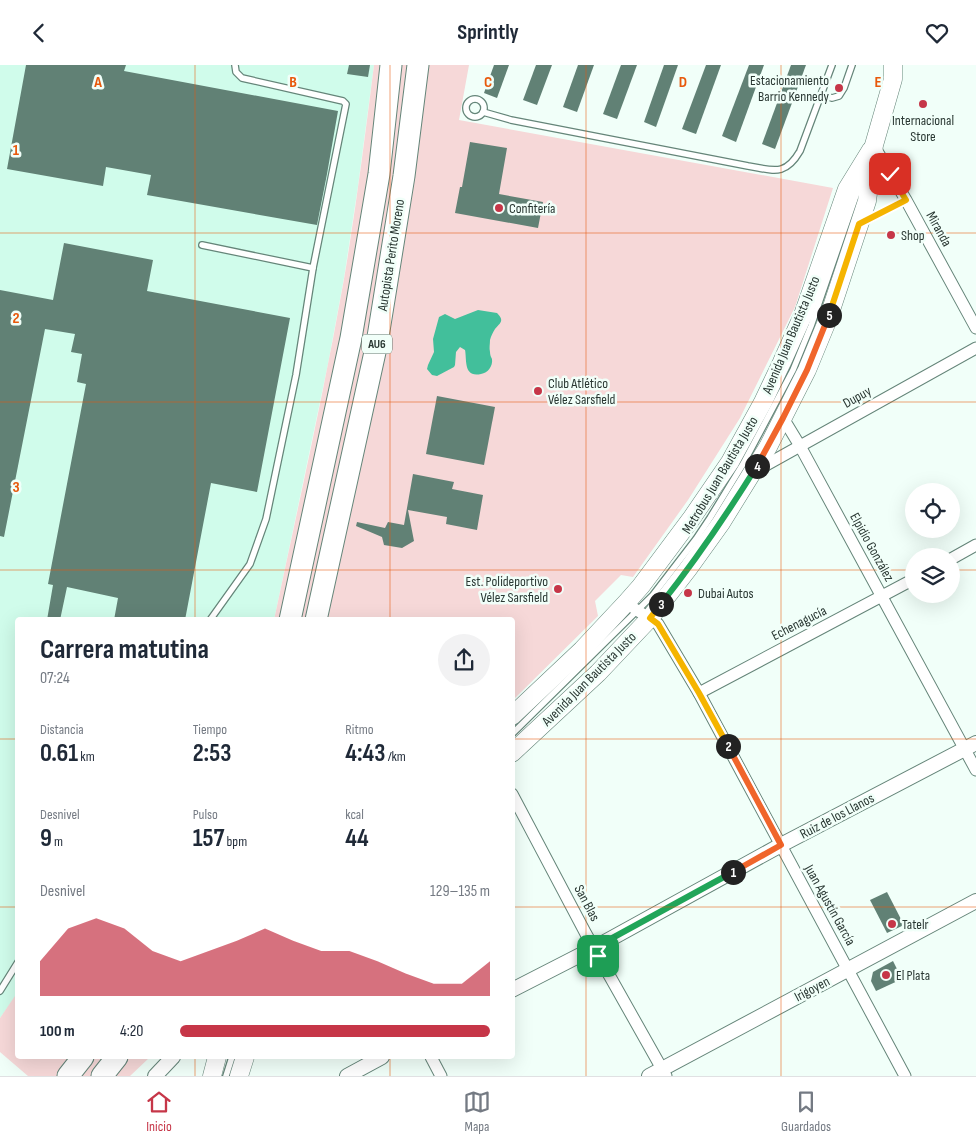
<!DOCTYPE html>
<html lang="es">
<head>
<meta charset="utf-8">
<style>
	body { margin:0; font-family:"Sofia Sans Condensed",sans-serif; background:#f2f2f3; color:#1f2937; height:100vh; display:flex; flex-direction:column; font-size:19px; white-space:nowrap }
	* { box-sizing:border-box; margin:0 }
	p { font-size:16px; color:#747a83 }
	.icon { flex:none; width:28px; height:28px; fill:none; stroke:currentColor; stroke-width:2; stroke-linecap:round; stroke-linejoin:round }
	.map { position:relative; flex:1; overflow:hidden }
	.sheet { position:absolute; left:15px; top:552px; width:500px; height:442px; display:flex; flex-direction:column; background:#fff; border-radius:5px; box-shadow:0 5px 20px #0002 }
	.sheet>* { flex:none }
	.controls { position:absolute; left:905px; top:418px; display:grid; gap:10px }
	.controls a { display:grid; place-items:center; width:55px; height:55px; border-radius:50%; background:#fff; box-shadow:0 5px 20px #0002; font-size:25px }
	.pin { position:absolute; display:grid; place-items:center; width:42px; height:42px; color:#fff; margin:-21px; border-radius:10px; box-shadow:0 2px 8px #0006 }
	.km { position:absolute; width:25px; height:25px; margin:-12px; border-radius:50%; background:#222; color:#fff; font-size:14px; line-height:25px; text-align:center }
	.round { display:grid; place-items:center; flex:none; width:52px; height:52px; border-radius:26px; background:#f2f2f3 }
	.head { display:flex; align-items:center; justify-content:space-between; height:85px; padding:0 25px }
	h1 { font-size:28px; font-weight:700; line-height:38px }
	.figures { display:grid; grid-template-columns:repeat(3,1fr); gap:8px; height:85px; padding:5px 25px }
	.figures div { display:grid; align-content:center }
	.figures b { font-size:25px; font-weight:700 }
	.figures small { font-size:14px; font-weight:400 }
	.figures p { font-size:14px }
	.chart { height:140px; padding:10px 25px }
	.chart p { display:flex; justify-content:space-between }
	.chart svg { width:100%; height:90px; margin-top:5px; fill:#c63648; opacity:.7 }
	ul { padding:0 25px; list-style:none; font-size:16px }
	li { display:grid; grid-template-columns:80px 60px 1fr; align-items:center; height:38px }
	li i { height:12px; border-radius:6px; background:#c63648 }
	header { display:flex; justify-content:space-between; align-items:center; height:65px; padding:0 25px; background:#fff; font-size:22px; font-weight:700 }
	.tab-bar { display:flex; justify-content:space-around; align-items:center; height:70px; border-top:1px solid #e0e1e3; background:#fff; font-size:14px; color:#747a83 }
	.tab-bar a { display:grid; justify-items:center; gap:2px }
	.tab-bar .current { color:#c63648 }
	.map>svg:first-child { display:block }
	.built { fill:#d0fceb }
	.green { fill:#f6d8d8 }
	.water { fill:#42bf9b }
	.building { fill:#618175 }
	.lines { fill:none; stroke-linecap:round; stroke-linejoin:round }
	.service-casing { stroke:#658579; stroke-width:8 }
	.minor-casing { stroke:#658579; stroke-width:13 }
	.tertiary-casing { stroke:#658579; stroke-width:16 }
	.primary-casing { stroke:#658579; stroke-width:19 }
	.motorway-casing { stroke:#658579; stroke-width:23 }
	.service { stroke:#fff; stroke-width:5.5 }
	.minor { stroke:#fff; stroke-width:11 }
	.tertiary { stroke:#fff; stroke-width:14 }
	.primary { stroke:#fff; stroke-width:18 }
	.motorway { stroke:#fff; stroke-width:21 }
	.split-1-casing { stroke:#fff; stroke-width:10 }
	.split-2-casing { stroke:#fff; stroke-width:10 }
	.split-3-casing { stroke:#fff; stroke-width:10 }
	.split-4-casing { stroke:#fff; stroke-width:10 }
	.split-5-casing { stroke:#fff; stroke-width:10 }
	.split-6-casing { stroke:#fff; stroke-width:10 }
	.split-1 { stroke:#22a559; stroke-width:6 }
	.split-2 { stroke:#f0652b; stroke-width:6 }
	.split-3 { stroke:#f5b400; stroke-width:6 }
	.split-4 { stroke:#22a559; stroke-width:6 }
	.split-5 { stroke:#f0652b; stroke-width:6 }
	.split-6 { stroke:#f5b400; stroke-width:6 }
	.grid { fill:none; stroke:#e8590c; stroke-width:1; stroke-opacity:0.55 }
	.poi-dot { fill:#c63648; stroke:#f1fff9; stroke-width:2 }
	.labels { text-anchor:middle; dominant-baseline:central; stroke-width:5; stroke-linejoin:round; paint-order:stroke }
	.shield { fill:#f1fff9; stroke:#66746e; stroke-width:1 }
	.shield-label { font-size:12px; font-weight:bold; fill:#2a3833 }
	.poi-label { font-size:14px; fill:#2a3833; stroke:#f1fff9; text-anchor:start }
	.street-label { font-size:14px; fill:#2a3833; stroke:#f1fff9 }
	.grid-label { font-size:16px; text-anchor:middle; font-weight:bold; fill:#e8590c; stroke:#f1fff9; stroke-width:5; stroke-linejoin:round; paint-order:stroke }
</style>
</head>
<body>
<header><svg class="icon" aria-label="back" viewBox="0 0 24 24"><path d="M15 5l-7 7 7 7"/></svg>Sprintly<svg class="icon" aria-label="heart" viewBox="0 0 24 24"><path d="M12 20l-8-8c-3-5 5-10 8-4 3-6 11-1 8 4z"/></svg></header>
<div class="map">
<svg width="976" height="1011" viewBox="0 0 976 1011">
	<rect width="100%" height="100%" fill="#f1fff9"/>
	<!-- built -->
	<polygon class="built" points="0,0 374,0 358,121 344,213 328,299 274,555 18,555 18,928 0,953"/>
	<!-- green -->
	<g class="green">
		<path d="M374,0H469L459,55L833,123L795,242L740,353L688,435L633,512L621,510L595,536L598,551L513,635L512,555H274C298,441 324,328 344,214C356,143 365,71 374,0Z"/>
		<polygon points="17,928 18,992 149,993 130,1011 28,1011 0,987 0,953"/>
	</g>
	<!-- water -->
	<path class="water" d="M478,245L497,248C505,256 500,258 495,264C493,267 491,271 490,275C490,279 489,283 490,287C490,290 491,292 492,294C493,301 488,308 481,309C463,313 467,294 465,285L460,282L456,287L455,300L454,302L437,311L432,310L427,304L428,300L434,287L433,274L439,252L445,249L455,254Z"/>
	<!-- building -->
	<g class="building">
		<polygon points="26,0 126,0 124,6 338,46 327,109 317,160 147,130 151,110 106,102 103,121 7,104"/>
		<polygon points="349,0 370,0 368,12 347,9"/>
		<polygon points="494,0 509,0 497,33 484,28"/>
		<polygon points="536,0 552,0 537,40 523,35"/>
		<polygon points="578,0 594,0 577,47 563,42"/>
		<polygon points="621,0 637,0 617,54 603,49"/>
		<polygon points="664,0 678,0 656,62 644,57"/>
		<polygon points="706,0 721,0 696,69 682,64"/>
		<polygon points="749,0 764,0 736,77 722,71"/>
		<polygon points="791,0 806,0 775,84 762,79"/>
		<polygon points="470,77 507,83 499,129 543,137 538,163 455,148 460,122 462,122"/>
		<polygon points="64,178 153,195 147,226 290,253 257,427 211,418 185,555 114,555 118,533 67,522 60,555 47,555 53,520 48,519 86,319 77,317 82,289 71,287 75,269 45,264 4,472 0,471 0,225 53,235"/>
		<polygon points="437,331 495,342 484,400 426,389"/>
		<polygon points="413,409 454,417 452,424 483,430 477,465 446,459 447,452 408,445 414,476 402,483 384,480 382,472 356,461 357,457 385,463 388,457 404,460"/>
		<polygon points="887,827 904,860 887,868 870,835"/>
		<polygon points="893,896 902,914 876,926 871,916 873,907"/>
	</g>
	<g class="lines">
		<defs>
			<g id="service">
				<polyline points="822,30 832,33 839,31 844,23 852,0"/>
				<circle cx="475" cy="43" r="9"/>
				<path d="M483,47L511,55L748,101C773,105 785,112 800,86L832,0"/>
				<polyline points="866,156 906,135"/>
				<polyline points="202,180 313,203"/>
				<polyline points="210,555 250,499 266,454 296,310 313,203 346,39 343,36 242,13 236,7 235,0"/>
				<polyline points="512,669 653,530 696,474 710,453 743,399 793,305 811,261 862,113"/>
				<polyline points="0,926 18,897"/>
				<polyline points="226,1011 232,992"/>
			</g>
			<g id="minor">
				<polyline points="874,81 906,135 976,263"/>
				<polyline points="783,353 800,381 976,705"/>
				<polyline points="757,405 976,283"/>
				<polyline points="951,494 976,480"/>
				<polyline points="626,538 658,559 699,628 905,1011"/>
				<polyline points="699,628 914,514"/>
				<polyline points="512,729 586,869 666,1011"/>
				<polyline points="431,992 441,1011"/>
			</g>
			<g id="tertiary">
				<polyline points="512,925 594,883 781,780 976,678"/>
				<polyline points="155,1011 173,992"/>
				<polyline points="347,1011 382,992"/>
				<polyline points="649,1011 976,836"/>
			</g>
			<g id="primary">
				<polyline points="512,651 582,585 626,538 641,521 691,454 730,397 763,337 782,297 803,250 847,124 871,85"/>
				<polyline points="512,688 598,608 650,553 688,504 721,458 768,382 807,305 828,254 867,136 874,80 893,14 893,0"/>
				<polyline points="212,1011 217,992"/>
				<polyline points="239,1011 245,992"/>
			</g>
			<g id="motorway">
				<polyline points="290,555 351,273 379,109 391,0"/>
				<polyline points="316,555 377,278 404,111 418,0"/>
				<polyline points="68,1011 83,992"/>
				<polyline points="102,1011 117,992"/>
			</g>
		</defs>
		<!-- service casing -->
		<use href="#service" class="service-casing"/>
		<!-- minor casing -->
		<use href="#minor" class="minor-casing"/>
		<!-- tertiary casing -->
		<use href="#tertiary" class="tertiary-casing"/>
		<!-- primary casing -->
		<use href="#primary" class="primary-casing"/>
		<!-- motorway casing -->
		<use href="#motorway" class="motorway-casing"/>
		<!-- service -->
		<use href="#service" class="service"/>
		<!-- minor -->
		<use href="#minor" class="minor"/>
		<!-- tertiary -->
		<use href="#tertiary" class="tertiary"/>
		<!-- primary -->
		<use href="#primary" class="primary"/>
		<!-- motorway -->
		<use href="#motorway" class="motorway"/>
	</g>
	<g class="lines">
		<defs>
			<polyline id="split-1" points="598,891 594,883 733,807"/>
			<polyline id="split-2" points="728,681 781,780 733,807"/>
			<polyline id="split-3" points="661,539 650,553 658,559 699,628 728,681"/>
			<path id="split-4" d="M661,539C696,495 727,449 757,401"/>
			<polyline id="split-5" points="757,401 783,353 807,305 829,250"/>
			<polyline id="split-6" points="829,250 859,159 906,135 890,109"/>
		</defs>
		<!-- split-1 casing -->
		<use href="#split-1" class="split-1-casing"/>
		<!-- split-2 casing -->
		<use href="#split-2" class="split-2-casing"/>
		<!-- split-3 casing -->
		<use href="#split-3" class="split-3-casing"/>
		<!-- split-4 casing -->
		<use href="#split-4" class="split-4-casing"/>
		<!-- split-5 casing -->
		<use href="#split-5" class="split-5-casing"/>
		<!-- split-6 casing -->
		<use href="#split-6" class="split-6-casing"/>
		<!-- split-1 -->
		<use href="#split-1" class="split-1"/>
		<!-- split-2 -->
		<use href="#split-2" class="split-2"/>
		<!-- split-3 -->
		<use href="#split-3" class="split-3"/>
		<!-- split-4 -->
		<use href="#split-4" class="split-4"/>
		<!-- split-5 -->
		<use href="#split-5" class="split-5"/>
		<!-- split-6 -->
		<use href="#split-6" class="split-6"/>
	</g>
	<!-- grid -->
	<path class="grid" d="M195,0V555M390,0V555M586,0V1011M781,0V1011M0,168H976M0,337H976M0,505H914M951,505H976M0,674H18M512,674H976M0,842H18M512,842H976M195,992V1011M390,992V1011"/>
	<!-- markers -->
	<g class="poi-dot">
		<circle cx="839" cy="23" r="5"/>
		<circle cx="923" cy="39" r="5"/>
		<circle cx="499" cy="143" r="5"/>
		<circle cx="891" cy="170" r="5"/>
		<circle cx="538" cy="326" r="5"/>
		<circle cx="558" cy="524" r="5"/>
		<circle cx="688" cy="528" r="5"/>
		<circle cx="892" cy="859" r="5"/>
		<circle cx="886" cy="910" r="5"/>
	</g>
	<g class="labels">
		<!-- shield labels -->
		<rect class="shield" x="362" y="269.5" width="30" height="19" rx="4"/>
		<g class="shield-label">
			<text x="377" y="279">AU6</text>
		</g>
		<!-- poi labels -->
		<g class="poi-label">
			<text x="829" y="15" text-anchor="end">Estacionamiento<tspan x="829" dy="16">Barrio Kennedy</tspan></text>
			<text x="923" y="55" text-anchor="middle">Internacional<tspan x="923" dy="16">Store</tspan></text>
			<text x="509" y="143">Confitería</text>
			<text x="901" y="170">Shop</text>
			<text x="548" y="318">Club Atlético<tspan x="548" dy="16">Vélez Sarsfield</tspan></text>
			<text x="548" y="516" text-anchor="end">Est. Polideportivo<tspan x="548" dy="16">Vélez Sarsfield</tspan></text>
			<text x="698" y="528">Dubai Autos</text>
			<text x="902" y="859">Tatelr</text>
			<text x="896" y="910">El Plata</text>
		</g>
		<!-- street labels -->
		<g class="street-label">
			<text transform="translate(939 164) rotate(61)">Miranda</text>
			<text transform="translate(391 190) rotate(-81)">Autopista Perito Moreno</text>
			<text transform="translate(791 270) rotate(-67)">Avenida Juan Bautista Justo</text>
			<text transform="translate(857 332) rotate(-29)">Dupuy</text>
			<text transform="translate(720 410) rotate(-59)">Metrobus Juan Bautista Justo</text>
			<text transform="translate(872 482) rotate(61)">Elpidio González</text>
			<text transform="translate(799 558) rotate(-27)">Echenagucía</text>
			<text transform="translate(589 614) rotate(-45)">Avenida Juan Bautista Justo</text>
			<text transform="translate(837 751) rotate(-28)">Ruiz de los Llanos</text>
			<text transform="translate(587 838) rotate(62)">San Blas</text>
			<text transform="translate(830 840) rotate(61)">Juan Agustín García</text>
			<text transform="translate(812 924) rotate(-28)">Irigoyen</text>
		</g>
	</g>
	<g class="grid-label">
		<text x="98" y="22">A</text>
		<text x="293" y="22">B</text>
		<text x="488" y="22">C</text>
		<text x="683" y="22">D</text>
		<text x="878" y="22">E</text>
		<text x="16" y="90">1</text>
		<text x="16" y="258">2</text>
		<text x="16" y="427">3</text>
	</g>
</svg>
<div class="controls">
<a><svg class="icon" aria-label="locate" viewBox="0 0 24 24"><circle cx="12" cy="12" r="6"/><path d="M12 2v4M12 18v4M2 12h4M18 12h4"/></svg></a>
<a><svg class="icon" aria-label="layers" viewBox="0 0 24 24"><path d="M12 4l9 5-9 5-9-5zM3 14l9 5 9-5"/></svg></a>
</div>
<div class="pin" style="left:598px;top:891px;background:#1e9e55"><svg class="icon" aria-label="arrive" viewBox="0 0 24 24"><path d="M6 21V4h12l-3 4 3 4H6"/></svg></div>
<div class="pin" style="left:890px;top:109px;background:#d93025"><svg class="icon" aria-label="check" viewBox="0 0 24 24"><path d="M5 12l5 5 9-10"/></svg></div>
<b class="km" style="left:733px;top:807px">1</b>
<b class="km" style="left:728px;top:681px">2</b>
<b class="km" style="left:661px;top:539px">3</b>
<b class="km" style="left:757px;top:401px">4</b>
<b class="km" style="left:829px;top:250px">5</b>
<section class="sheet">
<div class="head"><div><h1>Carrera matutina</h1><p>07:24</p></div><a class="round"><svg class="icon" aria-label="share" viewBox="0 0 24 24"><path d="M12 15V3M7 8l5-5 5 5M5 13v7h14v-7"/></svg></a></div>
<div class="figures">
<div><p>Distancia</p><b>0.61<small> km</small></b></div>
<div><p>Tiempo</p><b>2:53</b></div>
<div><p>Ritmo</p><b>4:43<small> /km</small></b></div>
</div>
<div class="figures">
<div><p>Desnivel</p><b>9<small> m</small></b></div>
<div><p>Pulso</p><b>157<small> bpm</small></b></div>
<div><p>kcal</p><b>44</b></div>
</div>
<div class="chart"><p><span>Desnivel</span>129–135 m</p>
<svg viewBox="0 0 160 44" preserveAspectRatio="none"><path d="M0 44V27L10 11L20 6L30 11L40 22L50 27L60 22L70 17L80 11L90 17L100 22L110 22L120 27L130 33L140 38L150 38L160 27V44z"/></svg>
</div>
<ul>
<li><b>100 m</b>4:20<i style="width:100%"></i></li>
</ul>
</section>
</div>
<nav class="tab-bar">
<a class="current"><svg class="icon" aria-label="home" viewBox="0 0 24 24"><path d="M3 11l9-7 9 7M6 9v11h12V9"/></svg>Inicio</a>
<a><svg class="icon" aria-label="map" viewBox="0 0 24 24"><path d="M3 6l6-2 6 2 6-2v14l-6 2-6-2-6 2zM9 4v14M15 6v14"/></svg>Mapa</a>
<a><svg class="icon" aria-label="saved" viewBox="0 0 24 24"><path d="M7 4h10v16l-5-4-5 4z"/></svg>Guardados</a>
</nav>
</body>
</html>
